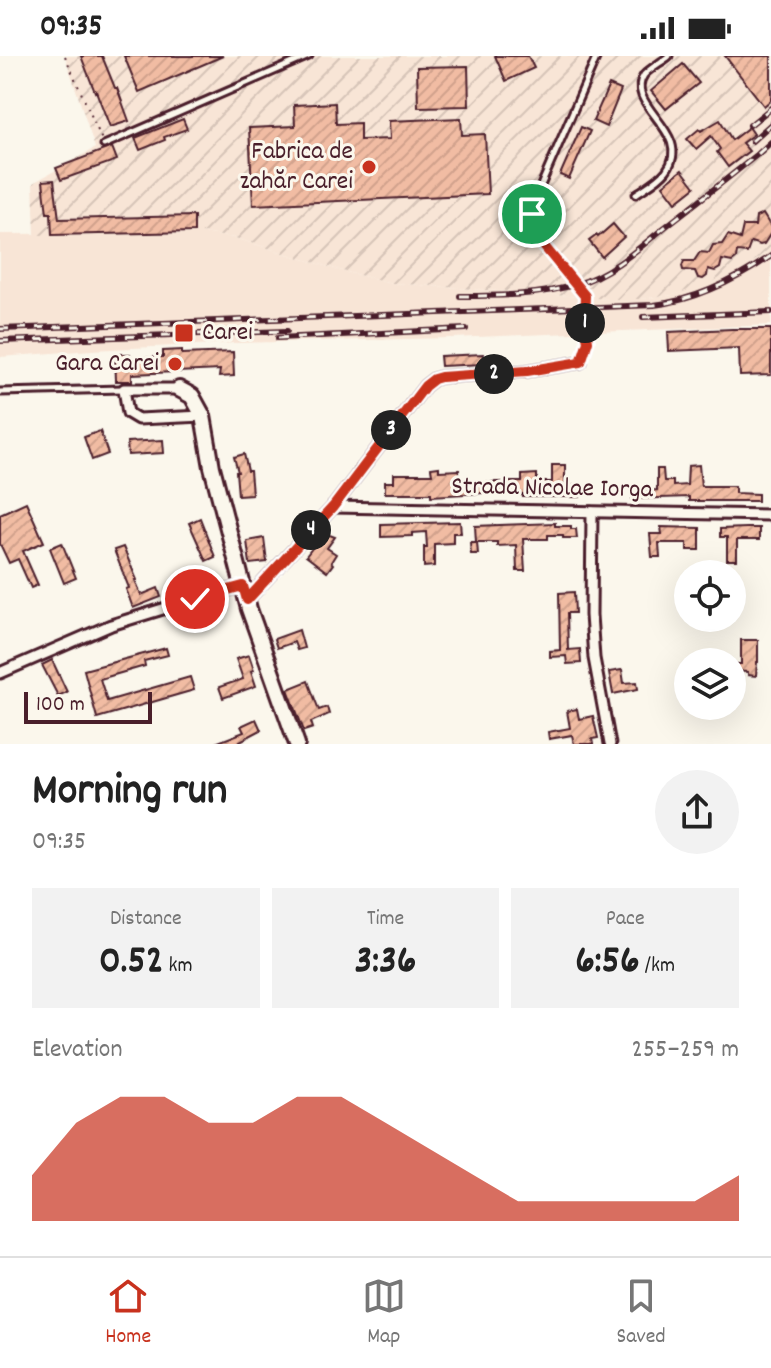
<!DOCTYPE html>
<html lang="en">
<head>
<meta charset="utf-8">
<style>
	body { margin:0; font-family:Dekko,sans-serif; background:#f2f2f2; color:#222; height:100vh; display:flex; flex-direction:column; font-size:30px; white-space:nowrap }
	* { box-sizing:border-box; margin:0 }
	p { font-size:26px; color:#767676 }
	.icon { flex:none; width:44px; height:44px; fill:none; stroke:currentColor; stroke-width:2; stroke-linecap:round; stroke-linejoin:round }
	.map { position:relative; height:688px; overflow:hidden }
	.side { display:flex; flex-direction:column; background:#fff; flex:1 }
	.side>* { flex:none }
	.fabs { position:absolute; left:674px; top:504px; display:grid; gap:16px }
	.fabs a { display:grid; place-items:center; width:72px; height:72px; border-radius:50%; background:#fff; box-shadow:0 8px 32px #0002; font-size:40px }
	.scale { position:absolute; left:24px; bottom:20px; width:128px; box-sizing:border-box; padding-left:8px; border:4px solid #4a1f2b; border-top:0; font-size:22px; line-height:28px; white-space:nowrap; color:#4a1f2b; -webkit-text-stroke:6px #fbf7ec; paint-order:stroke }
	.pin { position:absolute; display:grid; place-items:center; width:68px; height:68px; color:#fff; margin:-34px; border:4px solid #fff; border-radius:50%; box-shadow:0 2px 8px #0007 }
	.km { position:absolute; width:40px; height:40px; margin:-20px; border-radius:50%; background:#222; color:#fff; font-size:22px; line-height:40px; text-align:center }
	.round { display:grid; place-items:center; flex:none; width:84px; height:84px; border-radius:42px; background:#f2f2f2 }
	.headline { display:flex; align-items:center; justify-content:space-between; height:136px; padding:0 32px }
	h1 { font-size:44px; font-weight:700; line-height:60px }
	.figures { display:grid; grid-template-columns:repeat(3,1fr); gap:12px; height:136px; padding:8px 32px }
	.figures div { display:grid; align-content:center; border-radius:0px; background:#f2f2f2; text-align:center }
	.figures b { font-size:40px; font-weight:700 }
	.figures small { font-size:22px; font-weight:400 }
	.figures p { font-size:22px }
	.chart { height:224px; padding:16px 32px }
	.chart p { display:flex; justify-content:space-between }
	.chart svg { width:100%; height:144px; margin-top:8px; fill:#c8321e; opacity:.7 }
	.status { display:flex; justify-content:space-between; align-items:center; height:56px; padding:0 40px; background:#fff; direction:ltr }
	.status svg { height:22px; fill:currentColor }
	.dock { display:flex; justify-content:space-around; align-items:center; height:112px; border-top:2px solid #e0e0e0; background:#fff; font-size:22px; color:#767676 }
	.dock a { display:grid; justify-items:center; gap:4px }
	.dock .on { color:#c8321e }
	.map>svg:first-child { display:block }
	.built { fill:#f8e5d6 }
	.industrial { fill:url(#industrial-furrows) }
	.building { fill:url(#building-hatch); stroke:#4a1f2b; stroke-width:2 }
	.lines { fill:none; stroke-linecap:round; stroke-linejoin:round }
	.lane-casing { stroke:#4a1f2b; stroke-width:11 }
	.street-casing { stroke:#4a1f2b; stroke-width:15 }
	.secondary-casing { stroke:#4a1f2b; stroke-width:20 }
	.path { stroke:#4a1f2b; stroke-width:2; stroke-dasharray:2 6; stroke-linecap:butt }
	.lane { stroke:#fbf7ec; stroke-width:5 }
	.street { stroke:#fbf7ec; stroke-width:9 }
	.secondary { stroke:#fbf7ec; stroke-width:14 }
	.rail-casing { stroke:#4a1f2b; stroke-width:6 }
	.rail { stroke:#fbf7ec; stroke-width:3; stroke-dasharray:9; stroke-linecap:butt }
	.route-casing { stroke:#fff; stroke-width:16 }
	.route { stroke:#c8321e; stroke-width:10 }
	.poi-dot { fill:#c8321e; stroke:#fbf7ec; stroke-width:3 }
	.labels { text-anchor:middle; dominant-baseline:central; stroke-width:6; stroke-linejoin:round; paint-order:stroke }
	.poi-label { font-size:26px; fill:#4a1f2b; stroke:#fbf7ec; text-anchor:end }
	.street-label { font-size:26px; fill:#4a1f2b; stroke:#fbf7ec }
</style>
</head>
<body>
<div class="status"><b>09:35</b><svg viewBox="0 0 49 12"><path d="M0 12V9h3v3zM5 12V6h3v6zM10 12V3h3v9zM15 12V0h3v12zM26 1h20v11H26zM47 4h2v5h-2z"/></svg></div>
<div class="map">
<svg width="771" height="688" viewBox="0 0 771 688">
	<defs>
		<pattern id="industrial-furrows" width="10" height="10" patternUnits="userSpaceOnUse" patternTransform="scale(2)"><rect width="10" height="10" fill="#f8e5d6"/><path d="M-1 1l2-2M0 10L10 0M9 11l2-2" fill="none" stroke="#d6c4b8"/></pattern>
		<pattern id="building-hatch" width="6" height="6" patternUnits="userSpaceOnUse" patternTransform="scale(2)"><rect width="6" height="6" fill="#f1bca3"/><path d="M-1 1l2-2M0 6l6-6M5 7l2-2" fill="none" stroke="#d0a18c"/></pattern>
	</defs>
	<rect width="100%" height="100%" fill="#fbf7ec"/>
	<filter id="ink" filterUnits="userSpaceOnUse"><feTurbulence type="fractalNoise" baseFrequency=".0125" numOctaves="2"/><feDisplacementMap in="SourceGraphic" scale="16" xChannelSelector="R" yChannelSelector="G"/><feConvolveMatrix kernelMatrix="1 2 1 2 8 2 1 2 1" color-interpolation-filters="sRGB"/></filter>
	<g filter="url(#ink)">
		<!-- built -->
		<polygon class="built" points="201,177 235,182 342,215 392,227 608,243 640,243 674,239 756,204 771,191 771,269 452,282 235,287 92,294 0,301 0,178"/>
		<!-- industrial -->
		<polygon class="industrial" points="65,0 771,0 771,191 756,204 714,225 674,239 640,243 608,243 392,227 342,215 235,182 201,177 35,179 33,127 95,92"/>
		<!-- building -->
		<g class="building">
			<polygon points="81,0 102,0 115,32 117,32 129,65 110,71 96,35 95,36"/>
			<polygon points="124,0 223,0 139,36"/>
			<polygon points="495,0 528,0 534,12 506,25"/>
			<polygon points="725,0 771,0 771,44 764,50"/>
			<polygon points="683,8 699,27 666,53 651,35"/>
			<polygon points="468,10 469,50 418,51 417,11"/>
			<polygon points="609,29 621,34 606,71 593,65"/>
			<polygon points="335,47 336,68 360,67 360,84 390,83 389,65 461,62 462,79 485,78 488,138 253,149 249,72 295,70 294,49"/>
			<polygon points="183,63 187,73 164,81 165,84 140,94 135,82"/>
			<polygon points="720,64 732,84 749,71 754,78 742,87 749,95 728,111 717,96 720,93 711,80 696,93 687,83 699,73 701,75"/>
			<polygon points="581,71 590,75 569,123 560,119"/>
			<polygon points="112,91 117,104 61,124 56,112"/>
			<polygon points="682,114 695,131 676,146 663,129"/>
			<polygon points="54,124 59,163 194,160 194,176 52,179 51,157 47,157 43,125"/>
			<polygon points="763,158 771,171 771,177 764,188 760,189 751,186 747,197 737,196 736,203 732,206 722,204 720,212 715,215 708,213 707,220 703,223 698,222 695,215 683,214 682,210 684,205 694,205 700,196 709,197 713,189 722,188 728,179 740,183 743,170 755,170 756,161"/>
			<polygon points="613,168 624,181 602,201 589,185 597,179 598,181"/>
			<polygon points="732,273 771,273 771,319 740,320 739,292 669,295 668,276"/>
			<polygon points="182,294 182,298 233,296 234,320 219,321 220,314 132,318 132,325 116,325 115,298 130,298 131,302 163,301 163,295"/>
			<polygon points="483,298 484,308 441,310 440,300"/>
			<polygon points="100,375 108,398 92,404 84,381"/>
			<polygon points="163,384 164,397 128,399 127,386"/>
			<polygon points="244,398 248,415 250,415 252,438 238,439 236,416 238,416 234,401"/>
			<polygon points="552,409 565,409 565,429 580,429 580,441 523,441 523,439 500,439 501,436 431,440 431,437 385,437 385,426 394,426 394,418 432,418 431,412 439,411 439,415 459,414 459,429 476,428 476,426 522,426 522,419 537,418 537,426 552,426"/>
			<polygon points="699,409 701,430 735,430 735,437 758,438 758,445 689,445 689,441 632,443 632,436 657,434 657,413 663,413 664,425 673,425 673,430 687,429 688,410"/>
			<polygon points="26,446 44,486 23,495 38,529 31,532 18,503 9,507 0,488 0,458"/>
			<polygon points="200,462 215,501 206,505 189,467"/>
			<polygon points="460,466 461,477 453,477 453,487 434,488 434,510 424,511 424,491 427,491 426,476 412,477 412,480 381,481 381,468"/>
			<polygon points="555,467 555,470 571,470 571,473 576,473 577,482 563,482 563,479 548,479 548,483 523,483 525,515 517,515 516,489 497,490 497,486 477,486 478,498 471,498 470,486 476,486 475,470"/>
			<polygon points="661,471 700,472 700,494 687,494 687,487 659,487 660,501 652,501 650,478 662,478"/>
			<polygon points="746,472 759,472 759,484 737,484 737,504 727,504 727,481 720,481 720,473"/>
			<polygon points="324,477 335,481 327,492 336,498 331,506 333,508 327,516 306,500"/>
			<polygon points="264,482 267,506 250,508 247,485"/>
			<polygon points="62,487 76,522 64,527 50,492"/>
			<polygon points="123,491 137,524 135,524 141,539 158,532 161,541 133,552 126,533 129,532 114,494"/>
			<polygon points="574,536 575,557 567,557 568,594 580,593 581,607 567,608 566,600 550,601 550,595 560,594 559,537"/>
			<polygon points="299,574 304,592 297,594 294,586 277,592 274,583"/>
			<polygon points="741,584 758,584 758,606 757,606 756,620 748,619 748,616 732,615 732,608 741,608"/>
			<polygon points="166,592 168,599 144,605 145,610 100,623 107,645 190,621 194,634 97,662 84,614"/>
			<polygon points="249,599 254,614 251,615 256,630 223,642 219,631 243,623 236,603"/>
			<polygon points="52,604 67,636 58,640 42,609"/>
			<polygon points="622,614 624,627 637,626 638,633 613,638 609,616"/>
			<polygon points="308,625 319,654 327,651 329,658 311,666 313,672 304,675 288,633"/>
			<polygon points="577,653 579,663 593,660 598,682 592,683 593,688 574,688 572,679 549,683 548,676 570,672 567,655"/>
			<polygon points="256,663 261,674 240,685 241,688 213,688 244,676 241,670"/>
		</g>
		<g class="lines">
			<defs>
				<g id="lane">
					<polyline points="104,89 309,0"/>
					<path d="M636,138C646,131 659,124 666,115C695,77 623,49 644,19C650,12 662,6 669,0"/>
					<path d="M585,240L539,184C530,169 531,157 536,141L597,0"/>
					<polyline points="0,336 123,333"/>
				</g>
				<g id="street">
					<polyline points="179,333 124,333 128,357 138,363 203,360"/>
					<polyline points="333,451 771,459"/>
					<polyline points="592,456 591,559 594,602 610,688"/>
					<polyline points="247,544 333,451 425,330 434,323 441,321 527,315 581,306"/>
					<polyline points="0,617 111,569 195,543 243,530"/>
				</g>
				<polyline id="secondary" points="179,333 192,340 203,360 212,411 249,553 297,688"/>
			</defs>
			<!-- lane casing -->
			<use href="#lane" class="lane-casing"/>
			<!-- street casing -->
			<use href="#street" class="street-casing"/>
			<!-- secondary casing -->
			<use href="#secondary" class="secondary-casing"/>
			<!-- path -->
			<g class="path">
				<polyline points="65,0 102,84"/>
				<path d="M584,298C590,281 584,263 585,245"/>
			</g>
			<!-- lane -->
			<use href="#lane" class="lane"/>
			<!-- street -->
			<use href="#street" class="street"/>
			<!-- secondary -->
			<use href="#secondary" class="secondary"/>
			<defs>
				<g id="rail">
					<polyline points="750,69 771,52"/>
					<polyline points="752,85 771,68"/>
					<path d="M460,240C499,240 540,240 577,228C611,218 638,193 665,171C696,147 727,123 758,98L771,86"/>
					<polyline points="643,261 771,256"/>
					<path d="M0,273L654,249C696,244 736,224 771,200"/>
					<polyline points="278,282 466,273"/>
					<polyline points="0,285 287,275"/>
				</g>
			</defs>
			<!-- rail casing -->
			<use href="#rail" class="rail-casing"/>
			<!-- rail -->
			<use href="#rail" class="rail"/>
		</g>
	</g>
	<g class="lines" filter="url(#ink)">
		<defs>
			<polyline id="route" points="195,543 243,530 247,544 333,451 425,330 434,323 441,321 527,315 581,306 588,285 584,263 585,240 539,184 532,168 532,158"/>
		</defs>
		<!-- route casing -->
		<use href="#route" class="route-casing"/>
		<!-- route -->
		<use href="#route" class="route"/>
	</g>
	<!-- markers -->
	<g class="poi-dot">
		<circle cx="369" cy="111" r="8"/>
		<rect x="174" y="267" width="20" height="20" rx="4"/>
		<circle cx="175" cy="308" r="8"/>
	</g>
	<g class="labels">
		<!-- poi labels -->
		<g class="poi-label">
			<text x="353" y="96">Fabrica de<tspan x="353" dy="30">zahăr Carei</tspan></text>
			<text x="202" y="277" text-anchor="start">Carei</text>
			<text x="159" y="308">Gara Carei</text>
		</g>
		<!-- street labels -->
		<g class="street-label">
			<text transform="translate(552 433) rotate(1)">Strada Nicolae Iorga</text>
		</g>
	</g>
</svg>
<div class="fabs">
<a><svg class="icon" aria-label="locate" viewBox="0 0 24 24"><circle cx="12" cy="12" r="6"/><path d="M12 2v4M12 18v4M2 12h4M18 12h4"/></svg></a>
<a><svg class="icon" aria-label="layers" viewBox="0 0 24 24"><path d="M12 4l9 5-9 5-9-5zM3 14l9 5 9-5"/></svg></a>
</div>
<div class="scale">100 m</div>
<div class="pin" style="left:532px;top:158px;background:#1e9e55"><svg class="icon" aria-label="arrive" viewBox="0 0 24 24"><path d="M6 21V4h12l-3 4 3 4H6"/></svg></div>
<div class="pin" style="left:195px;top:543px;background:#d93025"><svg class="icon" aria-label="check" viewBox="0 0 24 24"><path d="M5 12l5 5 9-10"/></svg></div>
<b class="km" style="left:585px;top:267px">1</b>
<b class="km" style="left:494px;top:318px">2</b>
<b class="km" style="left:391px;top:374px">3</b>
<b class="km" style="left:311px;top:474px">4</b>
</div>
<section class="side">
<div class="headline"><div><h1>Morning run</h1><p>09:35</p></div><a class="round"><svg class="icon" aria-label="share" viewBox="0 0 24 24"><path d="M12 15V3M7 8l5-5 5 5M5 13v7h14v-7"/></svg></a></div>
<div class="figures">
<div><p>Distance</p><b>0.52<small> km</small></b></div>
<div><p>Time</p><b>3:36</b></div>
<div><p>Pace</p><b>6:56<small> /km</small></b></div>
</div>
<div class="chart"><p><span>Elevation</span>255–259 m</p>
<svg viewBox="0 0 160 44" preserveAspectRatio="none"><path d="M0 44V30L10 14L20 6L30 6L40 14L50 14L60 6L70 6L80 14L90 22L100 30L110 38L120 38L130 38L140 38L150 38L160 30V44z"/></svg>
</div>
</section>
<nav class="dock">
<a class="on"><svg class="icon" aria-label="home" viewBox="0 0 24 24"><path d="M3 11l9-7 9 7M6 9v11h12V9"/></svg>Home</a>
<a><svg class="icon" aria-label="map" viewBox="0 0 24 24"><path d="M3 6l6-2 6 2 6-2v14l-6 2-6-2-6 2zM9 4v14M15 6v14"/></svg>Map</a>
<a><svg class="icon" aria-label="saved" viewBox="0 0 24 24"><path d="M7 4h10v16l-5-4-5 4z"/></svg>Saved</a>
</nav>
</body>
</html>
